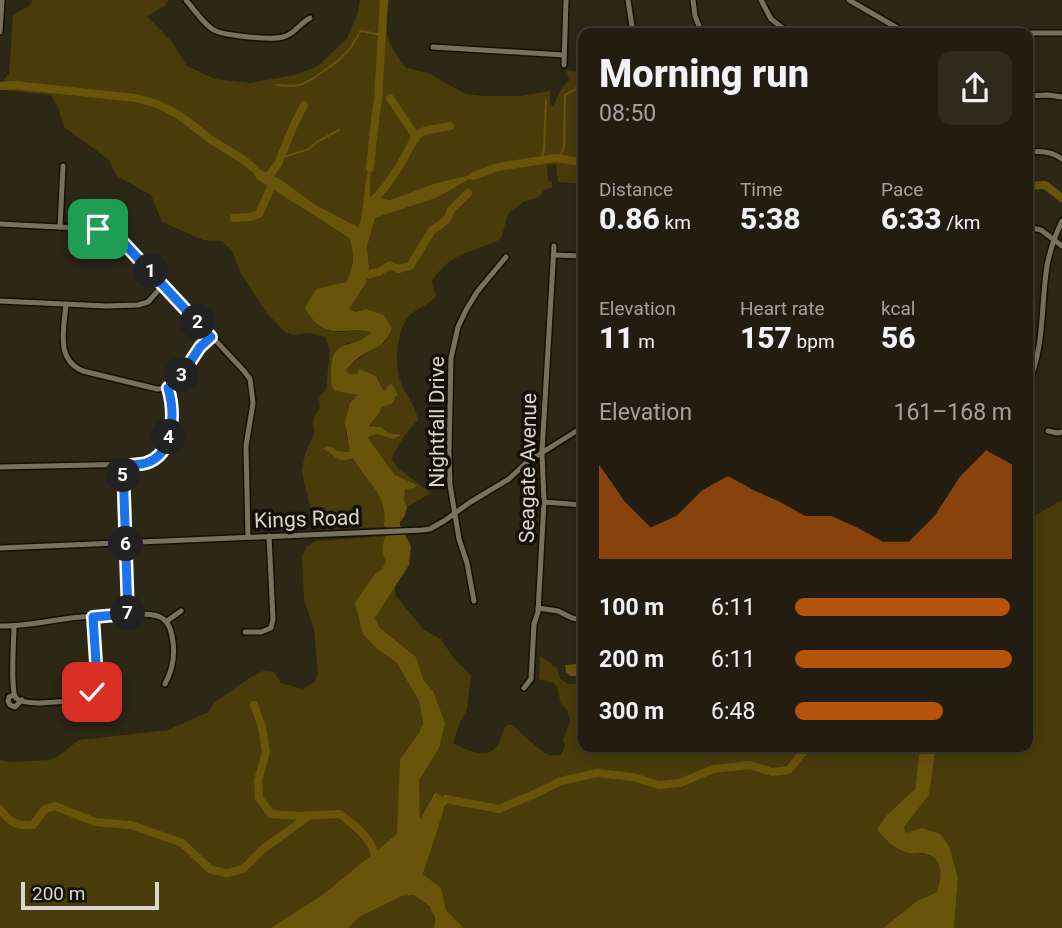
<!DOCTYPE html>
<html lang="en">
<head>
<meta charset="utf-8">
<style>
	body { margin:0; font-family:Roboto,sans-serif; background:#2e2a1e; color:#f1f3f6; height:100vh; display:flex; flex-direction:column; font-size:26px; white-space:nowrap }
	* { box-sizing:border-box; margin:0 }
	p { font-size:23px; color:#a2a29f }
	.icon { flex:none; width:38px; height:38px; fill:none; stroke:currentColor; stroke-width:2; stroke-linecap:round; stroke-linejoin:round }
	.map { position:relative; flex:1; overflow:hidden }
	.panel { position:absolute; left:578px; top:28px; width:455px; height:724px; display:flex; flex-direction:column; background:#221d10; border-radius:14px; box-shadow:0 4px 18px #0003,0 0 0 2px #3f3b30 }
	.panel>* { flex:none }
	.scale { position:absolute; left:21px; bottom:18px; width:138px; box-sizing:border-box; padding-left:7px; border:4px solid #d9d5cb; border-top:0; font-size:19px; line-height:24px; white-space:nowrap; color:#d9d5cb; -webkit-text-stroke:5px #131009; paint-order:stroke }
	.pin { position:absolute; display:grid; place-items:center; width:60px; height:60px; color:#fff; margin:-30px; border-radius:14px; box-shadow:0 4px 10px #0006 }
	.km { position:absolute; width:35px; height:35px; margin:-18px; border-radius:50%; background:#222; color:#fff; font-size:19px; line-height:35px; text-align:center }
	.round { display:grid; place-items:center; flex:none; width:74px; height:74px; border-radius:14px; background:#2e2a1e }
	.summary { display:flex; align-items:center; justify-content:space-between; height:119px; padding:0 21px }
	h1 { font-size:38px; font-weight:800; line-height:52px }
	.figures { display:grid; grid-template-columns:repeat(3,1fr); gap:10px; height:119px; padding:7px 21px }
	.figures div { display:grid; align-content:center }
	.figures b { font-size:30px; font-weight:800 }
	.figures small { font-size:19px; font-weight:400 }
	.figures p { font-size:19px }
	.chart { height:196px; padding:14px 21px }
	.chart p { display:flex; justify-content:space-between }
	.chart svg { width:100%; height:126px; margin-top:7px; fill:#b45309; opacity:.7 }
	ul { padding:0 21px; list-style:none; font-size:23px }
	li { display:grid; grid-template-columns:112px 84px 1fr; align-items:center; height:52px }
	li i { height:18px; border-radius:9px; background:#b45309 }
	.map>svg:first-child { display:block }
	.green { fill:#493b0a }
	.water { fill:#69550a }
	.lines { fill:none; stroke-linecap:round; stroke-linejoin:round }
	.stream { stroke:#69550a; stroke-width:2 }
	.river { stroke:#69550a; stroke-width:8 }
	.street-casing { stroke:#151002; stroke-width:8 }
	.street { stroke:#78715e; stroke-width:5 }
	.route-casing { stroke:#fff; stroke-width:14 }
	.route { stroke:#1a73e8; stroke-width:9 }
	.labels { text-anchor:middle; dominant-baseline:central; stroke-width:7; stroke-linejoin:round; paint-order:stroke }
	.street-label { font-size:21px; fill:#d9d5cb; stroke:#131009 }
</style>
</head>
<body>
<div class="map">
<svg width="1062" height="928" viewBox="0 0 1062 928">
	<rect width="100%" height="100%" fill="#2d2716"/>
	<!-- green -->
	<g class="green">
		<path d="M33,0H169L165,6L147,16L171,41L187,66L215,79L250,83L295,75L318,66L347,38L357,15L360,0H389C384,36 385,39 406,68L428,73L465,94L485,96H520L550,91V104L553,106L561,89L569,80L566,70L583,72V88L581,90L583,98V184L558,182L556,164L547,166L548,180L552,182V187L544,190L539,197L523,202L508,214L501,239C471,254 452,250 432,281L436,297C429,304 415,310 409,316C397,329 394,363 400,380C405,395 415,403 418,420C407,431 397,445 392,459L399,469L431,493L407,507L404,501L405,489L415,484L395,475L368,438L370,436L378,434L393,439L401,435L390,433L380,427L369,426C373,419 380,415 382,407L392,403L395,397L398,395L383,390L376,376L359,369L357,374H349L346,370C358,357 373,351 387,340L356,312L349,309L366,283L369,267L367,247L375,218L436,198L479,173L433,184L390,200L370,197L371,163L366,179L361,219L358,227L316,205L280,179L249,165L300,207L349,238L354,252L351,272L335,332L365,330L373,332L361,340L345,344L340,392L359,395L347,427L346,434L351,452L336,451L333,447L326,446L324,449L353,458C366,483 388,492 384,525L386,527L327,529L311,510L304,482L302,470L305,454L315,432C311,422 313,417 320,409L319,398L326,389L330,350L325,337L310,333L293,335L285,332L266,312L241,274L232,251L222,241L203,240L162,222L151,195L117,176L108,159L64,127L58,107L51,95L3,90L4,79L9,74L13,15L29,6Z"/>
		<polygon points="1062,500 1062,928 954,928 958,878 949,846 906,833 904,827 929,795 936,747 1027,747 1027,520"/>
		<path d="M386,536C382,546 382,553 386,562L382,569L375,574L355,602L377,649L396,662L419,701L423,723L419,733L400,759L398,834L321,896L270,928H0V760L13,762L48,760L57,757L79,740L168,730L208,712L215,702L249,678L263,671L274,672L281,683L302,689L315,682L318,673L316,652L314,629L304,600L302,556L307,546L316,541Z"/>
		<path d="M395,587V595L424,630L441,639L454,659L471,675L467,709L459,725L453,743C466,749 486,761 497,746C502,739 502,731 507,725H512C521,732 540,752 549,755C551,756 558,755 561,755L565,746L563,740L570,722L567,710L561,704L557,687L553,683L539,679L540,656L557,668L560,678L568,684L583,683V747H920L915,789L888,814L909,853C941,853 944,864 937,892L917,901L883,928H464L446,910L441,888L423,874L446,799L434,792L420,822L419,781L439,748L433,691L424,682L416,657L379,627L375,618Z"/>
		<path d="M414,895C428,905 436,910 434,928H348L359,917L402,896Z"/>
	</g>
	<!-- water -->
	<g class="water">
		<path d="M371,158L370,196L390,200L433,184L482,172L436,198L375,218L367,247L369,267L366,283L349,309L356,312L366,309L384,315L392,328C383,349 376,346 358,358C354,361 350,366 346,370L349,374H357L359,369L376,376L383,390H386L388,386L392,384L398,395L395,397L393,403L382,407C380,415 373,419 369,426L380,427L389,433L402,435L393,439L378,434L370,436L368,438L395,475L417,485L414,488L405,489L404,501L407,507L405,515L400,522V526L402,527L400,529V533L405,535L411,546L409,565L375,618L379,627L416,657L424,681L433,691L445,723L439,748L419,781L420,820L435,792L446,799L442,815L423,874L441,888L446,910L464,928H434L435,918L429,906L414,895L402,896L359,917L348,928H270L321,896L397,834L400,759L419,733L423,723L419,701L396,662L377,649L363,634L355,602L375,574L382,569L386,562C381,552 382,545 386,535L391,534V530L384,526C388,492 366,483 353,458C336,465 336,454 323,449L326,446L333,447L336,451L350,452L345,422L350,403L358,395L335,391C330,384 331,378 331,370C332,347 340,347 358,341C363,339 368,335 372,332C353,326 334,338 316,323C312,319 308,313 305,308L316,289L347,282C353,265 356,256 349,238L257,179L249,164L280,179L316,205L358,227L361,219L366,179Z"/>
		<polygon points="577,664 583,667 583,676 570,676 566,672 565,665"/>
		<path d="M920,747H936L929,795L904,827L906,833L922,828L940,834L949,846L958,878L954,928H883L917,901L937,892C941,878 945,859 926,854C921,852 915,854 909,853C894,849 886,840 877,829L888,814L915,789Z"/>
	</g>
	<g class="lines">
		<!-- stream -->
		<g class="stream">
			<path d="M277,85C284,85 292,87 299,85C307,84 339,61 345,54C352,47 355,39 361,31L382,35"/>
			<polyline points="281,158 309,149 317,142 339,130"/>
			<polyline points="560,158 564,146 565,95 576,89 578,78"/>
			<polyline points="541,160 544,150 546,100"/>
		</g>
		<!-- river -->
		<g class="river">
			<polyline points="0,86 14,85 136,98 157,104 179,115 210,139 242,159 255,169"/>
			<polyline points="390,98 414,134 415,139"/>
			<polyline points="370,168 375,119 378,100 384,0"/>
			<polyline points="473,176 498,167 555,158 583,162"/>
			<polyline points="267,178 278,164 293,127 304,105"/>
			<polyline points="1027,186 1045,185 1062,198"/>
			<path d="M368,204C382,194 391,179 400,165C407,155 412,138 422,132C428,129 442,128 450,126"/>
			<polyline points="234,218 250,217 259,214 273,183"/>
			<polyline points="361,276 379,272 390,265 398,269 410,266 432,230 439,226 447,219 451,210 468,193"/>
			<path d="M254,705L262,727L266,752L258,780L259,798L271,814L299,816L340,814C354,825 376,841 375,860"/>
			<polyline points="440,805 446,799 499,809 537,793 561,781 597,773 633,777 659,785 680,783 713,769 750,765 772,772 789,770 803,752 802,747"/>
			<path d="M0,809C10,823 16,826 33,825L45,809L55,806L95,822L131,825L182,843L211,870L227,873L243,869L263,849L309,816"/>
		</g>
		<defs>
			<g id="street">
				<path d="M186,0C193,8 203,23 212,29C222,36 271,40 283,37C294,35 300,23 310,18"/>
				<polyline points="628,0 633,33"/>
				<polyline points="693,0 695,16 702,33"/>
				<polyline points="761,0 771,19 789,33"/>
				<polyline points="849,0 906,33"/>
				<polyline points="0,32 2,0"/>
				<polyline points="1023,33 1062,33"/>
				<polyline points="433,47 564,55"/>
				<polyline points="564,65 566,0"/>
				<polyline points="1027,96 1048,95 1062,97"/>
				<path d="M1027,153C1040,150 1051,151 1062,159"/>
				<polyline points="0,224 98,229 113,233 120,238 244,371 250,379 253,403 246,446 248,537"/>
				<polyline points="60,227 63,166"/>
				<polyline points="1027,227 1041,230 1062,246"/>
				<polyline points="553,255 583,256"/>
				<polyline points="0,301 106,306 138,305 148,302 164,284"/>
				<path d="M66,304C64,329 55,359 83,371L157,389C180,390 188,364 199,348C203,344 207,340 211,337"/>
				<path d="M1027,386C1044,351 1041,311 1046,273C1048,255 1054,238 1062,221"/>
				<polyline points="580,428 583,386"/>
				<polyline points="1048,431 1058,433 1062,432"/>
				<polyline points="123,465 128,614"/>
				<path d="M0,467L138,464C174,459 175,416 168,388"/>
				<polyline points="544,502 583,505"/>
				<polyline points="0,548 423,530 430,529 444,521 469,503 509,479 527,462 583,427"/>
				<polyline points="474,601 467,563 459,539 450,485 449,452 451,358 458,327 466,310 477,292 506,257"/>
				<polyline points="538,608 558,611 572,618 583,620"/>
				<polyline points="167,621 181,611"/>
				<path d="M0,626C28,627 54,619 81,617C99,615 118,614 136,614C145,615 154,613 162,618C170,623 172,633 173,642C175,657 172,671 165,684"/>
				<path d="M14,626C14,638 10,691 16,698C26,707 63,701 77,700C87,698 93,692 96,683L93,617"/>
				<polyline points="245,632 261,632 271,628 273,619 269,536"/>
				<polyline points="524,688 531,679 534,624 538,612 544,502 542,452 554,246"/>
				<polyline points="14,695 9,697 8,701 10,705 15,707 22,700"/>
			</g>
		</defs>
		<!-- street casing -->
		<use href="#street" class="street-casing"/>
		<!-- street -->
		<use href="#street" class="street"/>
	</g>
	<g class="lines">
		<defs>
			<path id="route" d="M92,692L97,678L93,617L128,614L123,465C130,465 139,465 146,463C175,454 175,412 168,388L179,379L200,347L211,337L120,239L113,233L98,229"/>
		</defs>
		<!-- route casing -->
		<use href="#route" class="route-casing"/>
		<!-- route -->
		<use href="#route" class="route"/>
	</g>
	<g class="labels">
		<!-- street labels -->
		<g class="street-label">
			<text transform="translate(437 422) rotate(-90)">Nightfall Drive</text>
			<text transform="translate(528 468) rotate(-89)">Seagate Avenue</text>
			<text transform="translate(307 519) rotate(-2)">Kings Road</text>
		</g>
	</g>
</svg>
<div class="scale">200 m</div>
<div class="pin" style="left:98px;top:229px;background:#1e9e55"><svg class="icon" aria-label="arrive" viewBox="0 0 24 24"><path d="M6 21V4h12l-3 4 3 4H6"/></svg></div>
<div class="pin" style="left:92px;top:692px;background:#d93025"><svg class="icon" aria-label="check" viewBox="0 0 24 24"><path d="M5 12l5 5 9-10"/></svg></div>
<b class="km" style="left:151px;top:271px">1</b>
<b class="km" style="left:198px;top:322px">2</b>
<b class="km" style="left:182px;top:375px">3</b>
<b class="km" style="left:169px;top:437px">4</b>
<b class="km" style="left:123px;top:475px">5</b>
<b class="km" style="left:126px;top:544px">6</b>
<b class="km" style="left:128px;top:613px">7</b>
<section class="panel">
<div class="summary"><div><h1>Morning run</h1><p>08:50</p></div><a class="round"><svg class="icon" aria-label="share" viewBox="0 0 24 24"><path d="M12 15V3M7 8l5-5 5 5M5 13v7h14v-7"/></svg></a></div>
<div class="figures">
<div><p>Distance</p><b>0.86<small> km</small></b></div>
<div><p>Time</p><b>5:38</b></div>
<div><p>Pace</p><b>6:33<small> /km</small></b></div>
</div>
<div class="figures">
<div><p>Elevation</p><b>11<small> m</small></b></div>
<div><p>Heart rate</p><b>157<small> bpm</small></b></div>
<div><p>kcal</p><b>56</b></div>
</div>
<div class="chart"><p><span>Elevation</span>161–168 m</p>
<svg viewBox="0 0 160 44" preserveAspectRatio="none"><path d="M0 44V11L10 24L20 33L30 29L40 20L50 15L60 20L70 24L80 29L90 29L100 33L110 38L120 38L130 29L140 15L150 6L160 11V44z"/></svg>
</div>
<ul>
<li><b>100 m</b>6:11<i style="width:99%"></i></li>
<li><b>200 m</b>6:11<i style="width:100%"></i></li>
<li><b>300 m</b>6:48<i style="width:68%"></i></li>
</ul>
</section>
</div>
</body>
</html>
